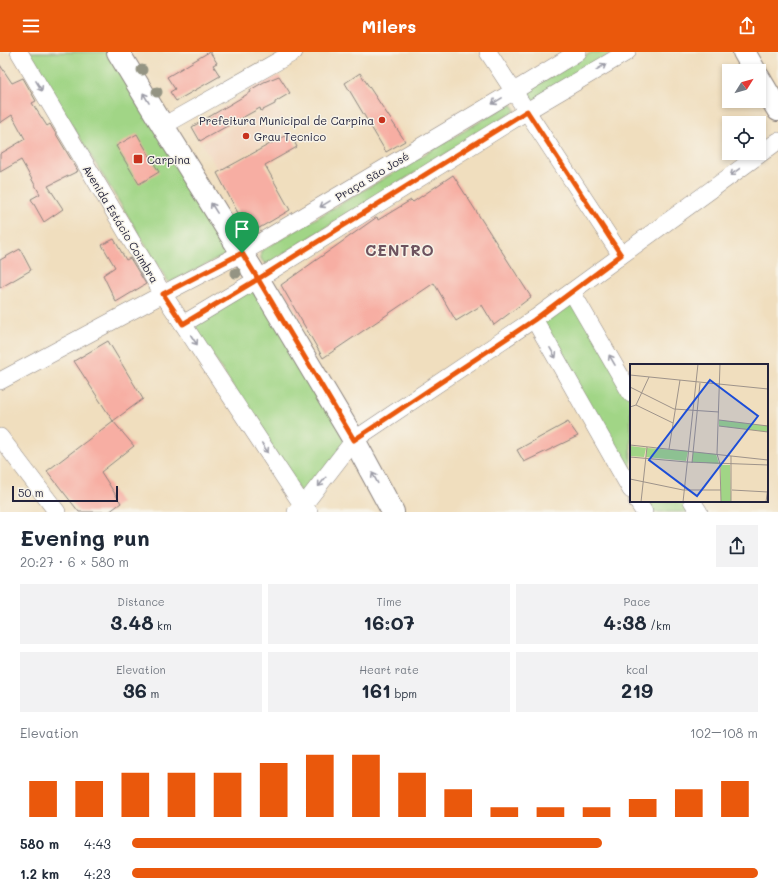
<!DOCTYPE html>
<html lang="en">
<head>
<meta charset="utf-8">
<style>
	body { margin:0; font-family:Mali,sans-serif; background:#f2f2f3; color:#1f2937; height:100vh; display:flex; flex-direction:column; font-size:15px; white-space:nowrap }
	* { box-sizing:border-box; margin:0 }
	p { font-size:13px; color:#747a83 }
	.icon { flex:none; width:22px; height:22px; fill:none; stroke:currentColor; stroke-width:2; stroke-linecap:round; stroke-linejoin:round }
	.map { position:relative; height:460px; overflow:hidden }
	.panel { display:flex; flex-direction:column; background:#fff; flex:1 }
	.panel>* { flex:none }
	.needle { width:26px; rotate:53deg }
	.controls { position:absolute; left:722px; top:12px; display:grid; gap:8px }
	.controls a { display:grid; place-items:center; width:44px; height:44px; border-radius:0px; background:#fff; box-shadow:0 2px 6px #0003; font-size:20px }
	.scale { position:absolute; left:12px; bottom:10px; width:106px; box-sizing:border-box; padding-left:4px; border:2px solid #22223b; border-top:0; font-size:11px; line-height:14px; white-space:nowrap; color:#22223b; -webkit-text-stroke:3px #f7f3e8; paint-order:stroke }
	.pin { position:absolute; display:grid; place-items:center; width:34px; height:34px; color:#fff; margin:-41px -17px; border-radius:50% 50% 50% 0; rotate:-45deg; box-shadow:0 0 4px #0007 }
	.pin .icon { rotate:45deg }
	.round { display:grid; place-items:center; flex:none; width:42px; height:42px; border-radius:0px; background:#f2f2f3 }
	.overview { display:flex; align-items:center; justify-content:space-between; height:68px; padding:0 20px }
	h1 { font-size:22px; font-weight:800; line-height:30px }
	.stats { display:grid; grid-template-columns:repeat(3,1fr); gap:6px; height:68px; padding:4px 20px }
	.stats div { display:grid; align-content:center; border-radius:0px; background:#f2f2f3; text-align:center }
	.stats b { font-size:20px; font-weight:800 }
	.stats small { font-size:11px; font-weight:400 }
	.stats p { font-size:11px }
	.chart { height:112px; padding:8px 20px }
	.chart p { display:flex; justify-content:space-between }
	.chart svg { width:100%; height:72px; margin-top:4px; stroke:#ea580c; stroke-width:6 }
	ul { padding:0 20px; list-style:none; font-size:13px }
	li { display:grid; grid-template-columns:64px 48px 1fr; align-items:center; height:30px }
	li i { height:10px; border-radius:5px; background:#ea580c }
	header { display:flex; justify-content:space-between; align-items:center; height:52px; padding:0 20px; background:#ea580c; color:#fff; font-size:18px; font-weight:800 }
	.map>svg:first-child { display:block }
	.built { fill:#f2d5be }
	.green { fill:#a1d586; stroke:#627c60 }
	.building { fill:#f7aea3 }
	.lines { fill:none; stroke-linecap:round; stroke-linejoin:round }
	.street-casing { stroke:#89807c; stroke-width:18 }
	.primary-casing { stroke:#89807c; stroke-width:24 }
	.street { stroke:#fff; stroke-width:17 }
	.primary { stroke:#fff; stroke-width:22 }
	.tree { fill:#949483 }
	.oneway { stroke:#9c9ca7 }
	.route-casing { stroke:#fff; stroke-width:8 }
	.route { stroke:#ea580c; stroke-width:5 }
	.poi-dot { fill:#c8321e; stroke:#f7f3e8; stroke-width:1.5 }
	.labels { text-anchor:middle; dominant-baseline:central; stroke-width:3; stroke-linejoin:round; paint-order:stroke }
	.poi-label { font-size:11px; fill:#22223b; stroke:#f7f3e8; text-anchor:start }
	.street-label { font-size:11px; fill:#22223b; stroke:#f7f3e8 }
	.district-label { font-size:15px; font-weight:bold; letter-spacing:1px; fill:#6d535f; stroke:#f7f3e8 }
	.inset-road { fill:none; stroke:#9e938a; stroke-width:1 }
	.view { fill:#1d4ed8; fill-opacity:0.15; stroke:#1d4ed8; stroke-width:2 }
	.inset-edge { fill:none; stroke:#22223b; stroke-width:2 }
</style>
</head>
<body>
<header><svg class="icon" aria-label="menu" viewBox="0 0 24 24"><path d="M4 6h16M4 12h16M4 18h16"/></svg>Milers<svg class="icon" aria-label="share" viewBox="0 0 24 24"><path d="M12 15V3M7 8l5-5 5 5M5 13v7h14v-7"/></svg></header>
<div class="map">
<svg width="778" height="460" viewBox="0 0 778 460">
	<rect width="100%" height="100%" fill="#f7f3e8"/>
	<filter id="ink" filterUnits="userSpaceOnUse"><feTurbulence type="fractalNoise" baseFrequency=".025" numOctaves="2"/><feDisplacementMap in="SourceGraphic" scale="8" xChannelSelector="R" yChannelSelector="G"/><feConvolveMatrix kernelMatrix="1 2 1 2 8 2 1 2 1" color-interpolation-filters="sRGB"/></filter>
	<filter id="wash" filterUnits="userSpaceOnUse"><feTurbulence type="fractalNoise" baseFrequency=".012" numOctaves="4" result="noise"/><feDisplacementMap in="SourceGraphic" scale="16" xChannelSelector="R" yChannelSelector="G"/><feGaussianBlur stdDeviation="0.9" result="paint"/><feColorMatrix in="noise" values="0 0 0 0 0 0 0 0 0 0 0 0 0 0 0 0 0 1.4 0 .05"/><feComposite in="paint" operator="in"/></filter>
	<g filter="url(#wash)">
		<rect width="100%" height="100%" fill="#f0debe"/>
		<!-- built -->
		<polygon class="built" points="275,52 289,77 218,118 202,91"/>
		<!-- green -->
		<g class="green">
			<polygon points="27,0 114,0 235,198 169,231"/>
			<polygon points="592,0 614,0 531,51 525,43 527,39"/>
			<path d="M510,52C513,53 515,55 515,59L267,212C261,210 260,205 261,199Z"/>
			<polygon points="256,234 349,387 304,446 192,271"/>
			<polygon points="572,243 631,345 631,436 537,270"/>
			<polygon points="639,449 691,449 697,460 645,460"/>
		</g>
		<g id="blocks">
			<!-- building -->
			<g class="building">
				<polygon points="209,0 210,0 217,11 213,13 220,24 176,49 170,40 175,37 167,25"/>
				<polygon points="0,13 12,31 23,26 36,49 32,51 47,74 50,72 78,119 48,134 63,157 44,170 31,147 40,142 21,108 0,120 0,102 25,87 12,63 0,71"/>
				<polygon points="360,21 405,89 386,100 345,31"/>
				<polygon points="279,24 290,41 275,50 275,52 261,59 260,56 200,89 192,75 251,40 250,38 264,30"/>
				<polygon points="290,81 297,95 265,113 290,158 249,182 217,121"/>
				<polygon points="137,82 159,120 139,132 116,94"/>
				<polygon points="453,123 531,245 494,273 482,253 456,269 434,231 323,306 281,233 377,165 378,168 411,148 413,150"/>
				<polygon points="114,187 126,208 130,206 146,232 116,250 103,223 115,215 102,193"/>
				<polygon points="20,197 31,218 0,236 0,208"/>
				<polygon points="108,289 143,347 113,369 74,309"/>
				<polygon points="113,369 134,394 101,420 121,451 109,460 79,460 47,419"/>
				<polygon points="568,370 578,384 524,410 517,398"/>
			</g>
		</g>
	</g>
	<g filter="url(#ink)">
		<use href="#blocks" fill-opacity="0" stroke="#89807c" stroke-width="1"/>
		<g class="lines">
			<defs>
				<g id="street">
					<polyline points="19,0 163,242 183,272 303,454 309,460"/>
					<polyline points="488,0 621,203"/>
					<polyline points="163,74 294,0"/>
					<polyline points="572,240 631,342"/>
					<polyline points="534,267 631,438"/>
					<polyline points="183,272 258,227 527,59 627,0"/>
					<polyline points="0,329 163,242 242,201 514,39 578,0"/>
					<polyline points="0,385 57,460"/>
					<polyline points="637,449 644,460"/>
					<polyline points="692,449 699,460"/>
					<polyline points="296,460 303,454 354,388 534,267 778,89"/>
				</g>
				<g id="primary">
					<polyline points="118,0 163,74 258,227 354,388 393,460"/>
					<polyline points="744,0 755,19"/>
					<polyline points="759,26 778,58"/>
				</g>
			</defs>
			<!-- street casing -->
			<use href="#street" class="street-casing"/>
			<!-- primary casing -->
			<use href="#primary" class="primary-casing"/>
			<!-- street -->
			<use href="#street" class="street"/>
			<!-- primary -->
			<use href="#primary" class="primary"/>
		</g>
		<!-- trees -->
		<g class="tree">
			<circle cx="142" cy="18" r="5.5"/>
			<circle cx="157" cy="40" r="5.5"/>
			<circle cx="236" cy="221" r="5.5"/>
		</g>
		<!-- one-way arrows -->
		<defs><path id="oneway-shaft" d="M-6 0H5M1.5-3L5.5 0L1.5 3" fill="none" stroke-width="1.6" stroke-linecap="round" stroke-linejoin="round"/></defs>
		<g class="oneway">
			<use href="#oneway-shaft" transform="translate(601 15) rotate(-31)"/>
			<use href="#oneway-shaft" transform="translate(39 34) rotate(59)"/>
			<use href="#oneway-shaft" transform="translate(146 46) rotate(-121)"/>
			<use href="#oneway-shaft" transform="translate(497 49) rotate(149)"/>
			<use href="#oneway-shaft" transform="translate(735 120) rotate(144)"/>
			<use href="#oneway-shaft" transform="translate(325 152) rotate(149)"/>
			<use href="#oneway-shaft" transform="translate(214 156) rotate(-122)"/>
			<use href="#oneway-shaft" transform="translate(194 288) rotate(57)"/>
			<use href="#oneway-shaft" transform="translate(553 301) rotate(60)"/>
			<use href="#oneway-shaft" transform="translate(612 308) rotate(-120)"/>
			<use href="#oneway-shaft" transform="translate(265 396) rotate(57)"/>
			<use href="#oneway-shaft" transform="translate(375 426) rotate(-118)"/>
			<use href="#oneway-shaft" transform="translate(322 430) rotate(129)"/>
		</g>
	</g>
	<g class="lines" filter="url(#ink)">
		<defs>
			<polyline id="route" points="242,201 163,242 183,272 258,227 354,388 534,268 621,203 527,59 258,227 242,201"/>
		</defs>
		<!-- route casing -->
		<use href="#route" class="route-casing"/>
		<!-- route -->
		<use href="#route" class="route"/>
	</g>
	<!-- markers -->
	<g class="poi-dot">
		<circle cx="382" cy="68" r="4"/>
		<circle cx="246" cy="84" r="4"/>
		<rect x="133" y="102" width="10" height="10" rx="2"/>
	</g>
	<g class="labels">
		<!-- poi labels -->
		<g class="poi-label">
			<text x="374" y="68" text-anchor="end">Prefeitura Municipal de Carpina</text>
			<text x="254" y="84">Grau Tecnico</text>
			<text x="147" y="107">Carpina</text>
		</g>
		<!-- street labels -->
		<g class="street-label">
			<text transform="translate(372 124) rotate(-31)">Praça São José</text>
			<text transform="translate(121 172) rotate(59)">Avenida Estácio Coimbra</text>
		</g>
		<!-- district labels -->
		<g class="district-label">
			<text x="400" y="198">CENTRO</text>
		</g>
	</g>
	<!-- overview -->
	<g transform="translate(630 312)">
		<rect width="138" height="138" fill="#f0debe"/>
		<path d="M89,56L138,62V68L89,62ZM0,82L16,84L14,93L0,92ZM17,84L58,87L56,97L16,93ZM63,88L86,90L89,100L62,98ZM91,101H100L101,138H91Z" fill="#a1d586"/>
		<path class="inset-road" d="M90,0L87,90L90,100L91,138M0,11L138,25M0,23L44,45L89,48M6,41L19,13M0,43L6,41L43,59M89,56L138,62M89,62L138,68M0,81L138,96M39,85L50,16M101,92V138M0,93L57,98L138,101M62,99L70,19M0,115L53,126H91M102,126L138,128M11,138L17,83M53,138L68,0M136,138L138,123"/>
		<path class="view" d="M80,16L128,52L67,132L19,96Z"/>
		<rect width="138" height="138" class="inset-edge"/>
	</g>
</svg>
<div class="controls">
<a><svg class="needle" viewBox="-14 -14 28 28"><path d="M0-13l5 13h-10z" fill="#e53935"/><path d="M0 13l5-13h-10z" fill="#747a83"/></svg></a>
<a><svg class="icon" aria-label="locate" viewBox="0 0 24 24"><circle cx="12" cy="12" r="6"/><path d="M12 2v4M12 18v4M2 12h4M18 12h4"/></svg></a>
</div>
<div class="scale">50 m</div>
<div class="pin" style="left:242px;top:201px;background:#1e9e55"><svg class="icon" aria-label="arrive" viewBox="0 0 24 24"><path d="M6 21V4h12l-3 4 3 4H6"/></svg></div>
</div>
<section class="panel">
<div class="overview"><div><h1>Evening run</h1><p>20:27 · 6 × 580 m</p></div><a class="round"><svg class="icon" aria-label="share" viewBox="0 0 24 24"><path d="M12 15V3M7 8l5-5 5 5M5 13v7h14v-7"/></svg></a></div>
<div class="stats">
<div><p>Distance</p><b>3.48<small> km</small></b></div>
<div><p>Time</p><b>16:07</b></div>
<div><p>Pace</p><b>4:38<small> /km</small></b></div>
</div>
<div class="stats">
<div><p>Elevation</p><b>36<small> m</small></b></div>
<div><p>Heart rate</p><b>161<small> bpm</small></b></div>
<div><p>kcal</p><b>219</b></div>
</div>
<div class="chart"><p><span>Elevation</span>102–108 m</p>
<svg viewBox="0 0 160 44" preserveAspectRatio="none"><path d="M5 44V22M15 44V22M25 44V17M35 44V17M45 44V17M55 44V11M65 44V6M75 44V6M85 44V17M95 44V27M105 44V38M115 44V38M125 44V38M135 44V33M145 44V27M155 44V22"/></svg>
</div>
<ul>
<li><b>580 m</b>4:43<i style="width:75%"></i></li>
<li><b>1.2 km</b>4:23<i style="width:100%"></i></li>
</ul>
</section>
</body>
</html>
